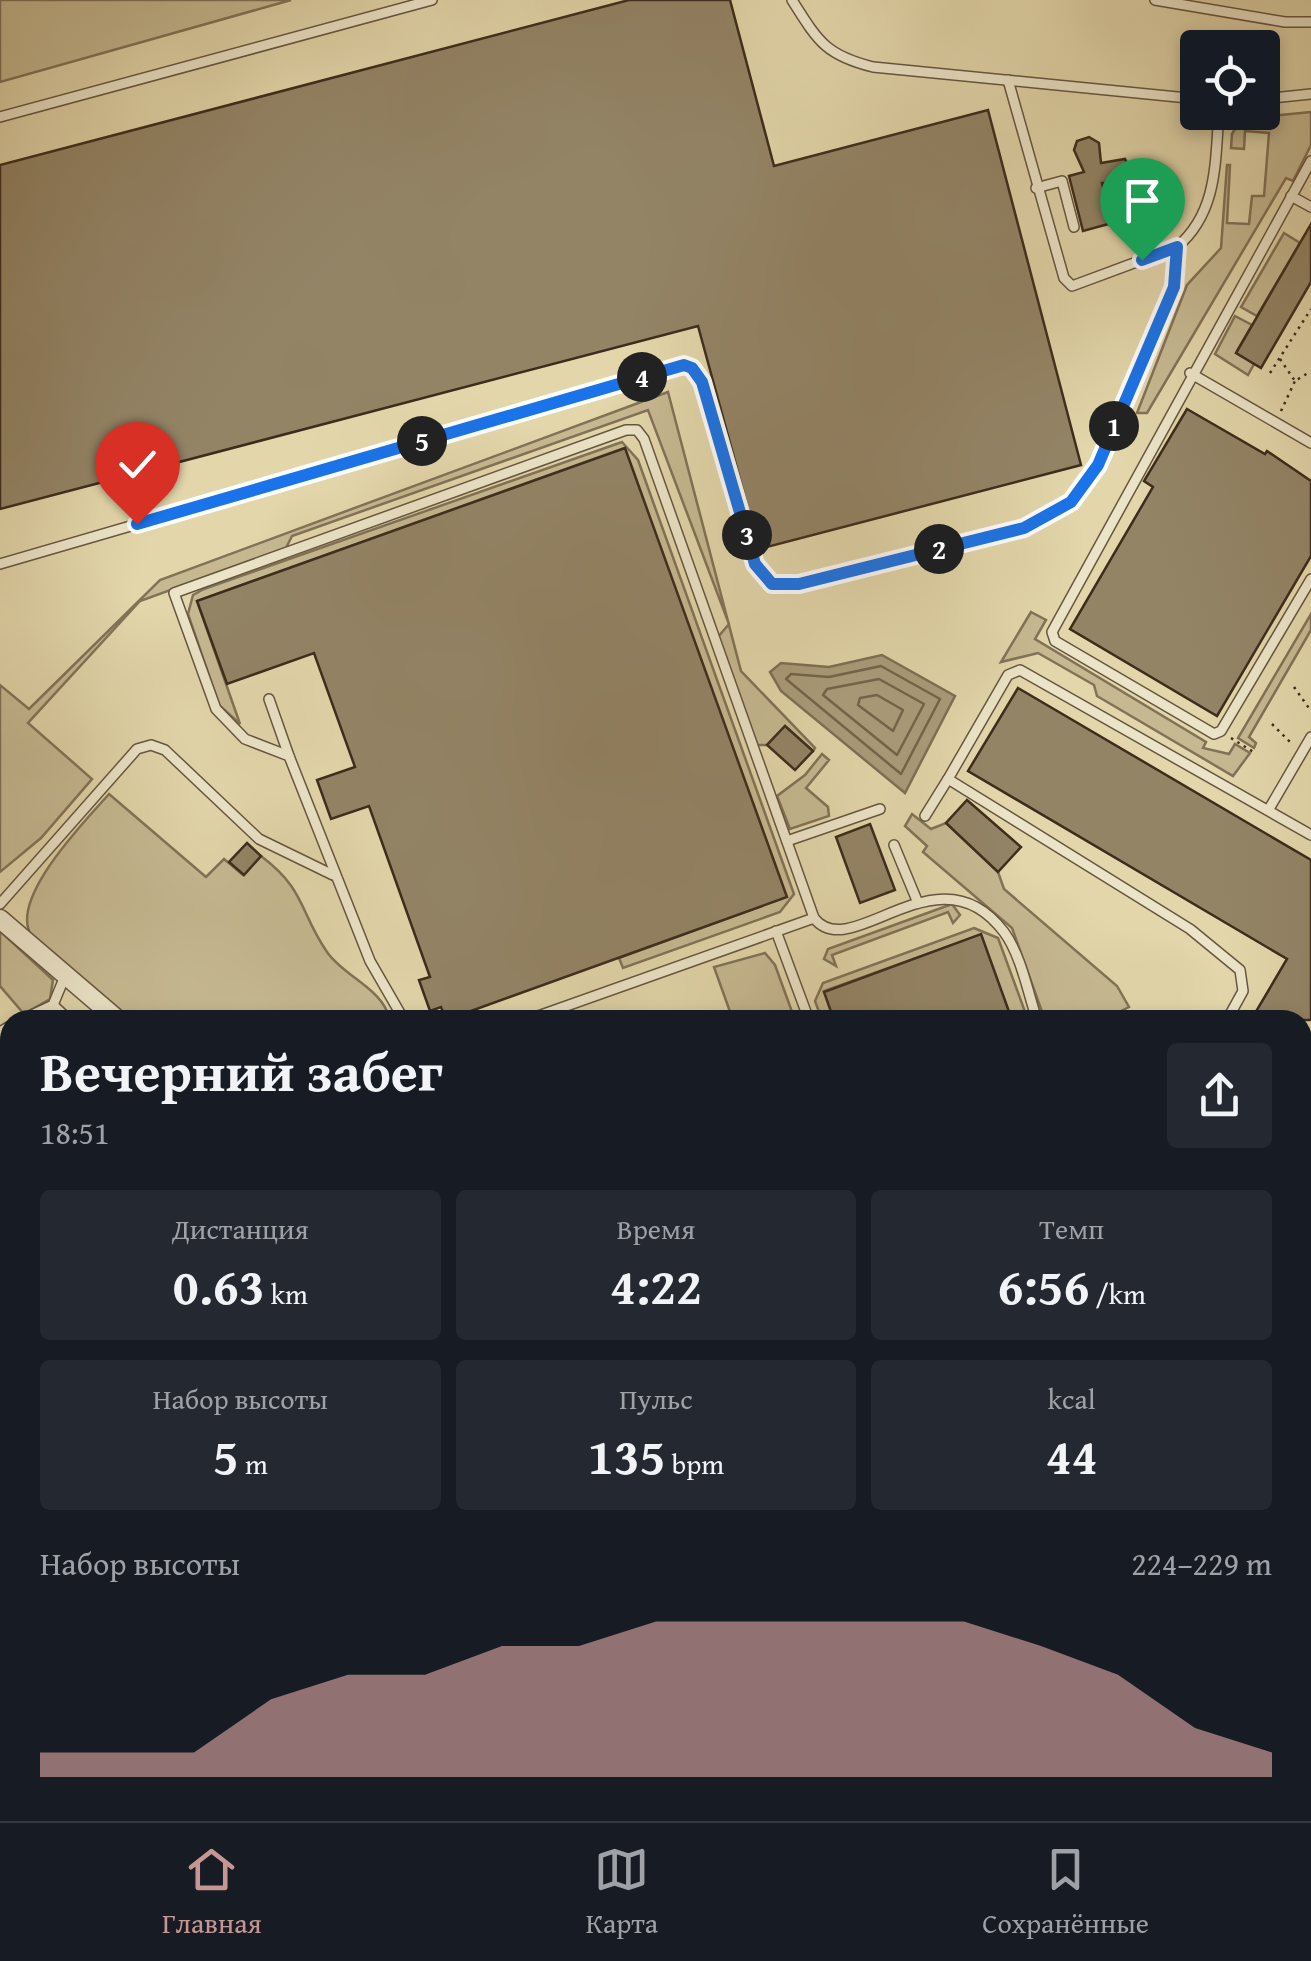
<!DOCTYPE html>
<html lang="ru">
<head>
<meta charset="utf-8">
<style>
	body { margin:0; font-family:"Gentium Book Plus",serif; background:#242831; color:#f1f3f6; height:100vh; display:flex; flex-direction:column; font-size:38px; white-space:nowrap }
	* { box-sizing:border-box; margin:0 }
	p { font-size:32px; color:#9ea1a6 }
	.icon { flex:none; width:55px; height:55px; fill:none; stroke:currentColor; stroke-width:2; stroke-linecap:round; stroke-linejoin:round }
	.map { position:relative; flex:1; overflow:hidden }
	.sheet { position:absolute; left:0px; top:1010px; width:1312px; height:812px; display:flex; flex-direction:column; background:#171b24; border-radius:30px 30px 0 0; box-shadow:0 5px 15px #0003 }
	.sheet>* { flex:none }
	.tools { position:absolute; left:1180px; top:30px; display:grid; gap:20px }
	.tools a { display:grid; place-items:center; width:100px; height:100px; border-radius:10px; background:#171b24; box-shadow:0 5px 15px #0003; font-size:50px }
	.pin { position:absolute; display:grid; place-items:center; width:85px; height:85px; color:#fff; margin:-102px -42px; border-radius:50% 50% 50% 0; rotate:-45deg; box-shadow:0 0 10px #0007 }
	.pin .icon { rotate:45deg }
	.km { position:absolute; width:50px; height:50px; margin:-25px; border-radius:50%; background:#222; color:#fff; font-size:28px; line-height:50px; text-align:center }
	.round { display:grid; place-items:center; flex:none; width:105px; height:105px; border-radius:10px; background:#242831 }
	.summary { display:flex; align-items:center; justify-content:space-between; height:170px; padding:0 40px }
	h1 { font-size:55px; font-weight:700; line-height:75px }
	.figures { display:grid; grid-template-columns:repeat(3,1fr); gap:15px; height:170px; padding:10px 40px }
	.figures div { display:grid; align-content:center; border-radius:10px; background:#242831; text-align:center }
	.figures b { font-size:50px; font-weight:700 }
	.figures small { font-size:28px; font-weight:400 }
	.figures p { font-size:28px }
	.chart { height:280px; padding:20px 40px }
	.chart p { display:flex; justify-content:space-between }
	.chart svg { width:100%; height:180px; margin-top:10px; fill:#c59692; opacity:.7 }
	.menu { display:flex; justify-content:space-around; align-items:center; height:140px; border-top:2px solid #363941; background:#171b24; font-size:28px; color:#9ea1a6 }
	.menu a { display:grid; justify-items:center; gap:5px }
	.menu .selected { color:#c59692 }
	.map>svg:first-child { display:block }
	.green { fill:#c6b992; stroke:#827257; stroke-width:2.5 }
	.water { fill:#aa9c7a; stroke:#7e6f54; stroke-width:2.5 }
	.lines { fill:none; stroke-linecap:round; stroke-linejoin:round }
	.shore { stroke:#74644b; stroke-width:2.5 }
	.building { fill:#938466; stroke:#3d2c1c; stroke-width:2.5 }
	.lane-casing { stroke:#665640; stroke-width:12 }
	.street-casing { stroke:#665640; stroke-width:21 }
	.path { stroke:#3d2c1c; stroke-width:2.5; stroke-dasharray:2.5 5; stroke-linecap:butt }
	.lane { stroke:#ece4c8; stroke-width:9 }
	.street { stroke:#ece4c8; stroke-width:18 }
	.route-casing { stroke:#fff; stroke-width:20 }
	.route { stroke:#1a73e8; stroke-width:12 }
</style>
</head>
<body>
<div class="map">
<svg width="1311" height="1821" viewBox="0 0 1311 1821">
	<rect width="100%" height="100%" fill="#e2d6aa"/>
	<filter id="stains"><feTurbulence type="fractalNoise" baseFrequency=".002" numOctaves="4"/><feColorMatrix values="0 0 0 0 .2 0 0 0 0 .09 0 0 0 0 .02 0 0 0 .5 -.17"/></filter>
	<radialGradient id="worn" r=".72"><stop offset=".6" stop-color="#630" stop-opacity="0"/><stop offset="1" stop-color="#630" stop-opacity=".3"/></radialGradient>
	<!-- green -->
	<g class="green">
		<polygon points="0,0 291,0 0,82"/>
		<polygon points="1311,112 1311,145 1293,181 1286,178 1147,413 1137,413 1187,285 1221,248 1227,165 1230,165 1227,223 1249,224 1252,196 1264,196 1269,133 1245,131 1244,149 1231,148 1232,134 1241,119"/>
		<polygon points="1284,233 1300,243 1257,316 1241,307"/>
		<polygon points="1235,316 1252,325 1237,351 1254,364 1248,375 1215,354"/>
		<polygon points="668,392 741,671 815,748 813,751 785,726 767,745 757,745 718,637 729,624 648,410 292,536 286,548 140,601 28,723 92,779 41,838 0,872 0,685 29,709 160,580"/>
		<polygon points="622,442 638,460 794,894 780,912 623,968 619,958 786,897 624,448 197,601 240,724 219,705 188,614 193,595 204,589"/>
		<polygon points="1031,612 1046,620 1035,639 1206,742 1203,748 1229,754 1235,744 1250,753 1233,776 1097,696 1094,685 1038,653 1001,662"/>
		<polygon points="1311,614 1311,630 1249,737 1256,743 1254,748 1238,738"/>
		<polygon points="822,754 829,760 806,788 828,807 829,816 790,829 777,796 805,775"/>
		<path d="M109,794L206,877L224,859L243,875L261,856C306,890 299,911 327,952C344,977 383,988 390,1020H129L35,940C1,906 86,820 109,794Z"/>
		<polygon points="912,814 931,829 946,823 998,872 1004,889 1117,986 1129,1007 1119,1012 1123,1020 1045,1020 1012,928 923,852 927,846 905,826"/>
		<polygon points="952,904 960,915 953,923 948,912 832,955 836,966 824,959 828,949"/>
		<polygon points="974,928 998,938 1028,1020 1012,1020 980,935 824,991 834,1020 822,1020 815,1001 823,983"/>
		<polygon points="0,931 53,980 50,999 24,1014 0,986"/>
		<polygon points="765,953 775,965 795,1020 733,1020 714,967"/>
		<polygon points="10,1785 10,1812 375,1812 382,1821 0,1821 0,1787"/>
		<polygon points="405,1813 756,1813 746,1814 746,1821 412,1821"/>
	</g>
	<!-- water -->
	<polygon class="water" points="882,655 955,696 905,793 781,691 770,672 781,663 829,667"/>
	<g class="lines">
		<!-- shore -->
		<g class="shore">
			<polygon points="881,666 940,699 901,774 786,679 791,674 829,677"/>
			<polygon points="879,679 924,704 897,755 823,695 827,689"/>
			<polygon points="877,695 903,710 893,731 858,705 860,698"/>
		</g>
	</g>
	<!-- building -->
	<g class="building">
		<polygon points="629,0 730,0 774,166 988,110 1081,465 759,549 698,326 0,509 0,165"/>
		<polygon points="1089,137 1099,143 1101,163 1125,159 1132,173 1125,183 1102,183 1112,223 1083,231 1069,176 1084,172 1074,150 1077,141"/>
		<polygon points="1311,224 1311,282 1261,368 1236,353"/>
		<polygon points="1187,409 1265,454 1267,451 1311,481 1311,556 1217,716 1070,629 1153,487 1144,481"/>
		<polygon points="625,448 787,897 446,1020 441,1007 430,1011 419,980 430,977 369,806 331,819 317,780 355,767 314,653 227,684 197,601"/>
		<polygon points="1018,688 1311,860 1311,1020 1251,1020 1287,959 968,771"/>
		<polygon points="785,726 813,751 795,770 767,745"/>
		<polygon points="967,800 1021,847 998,872 946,823"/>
		<polygon points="870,824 895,890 860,903 836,837"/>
		<polygon points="247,843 261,856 244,875 229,862"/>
		<polygon points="981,934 1012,1020 834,1020 824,992"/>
	</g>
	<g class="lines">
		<defs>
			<g id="lane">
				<path d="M792,0C818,41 825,55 873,67L1198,99"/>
				<polyline points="1155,0 1285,22 1311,22"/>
				<polyline points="1008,80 1064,278 1072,286 1177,247"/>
				<polyline points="1262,99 1311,94"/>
				<polyline points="0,117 432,0"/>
				<polyline points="1311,161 1052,632 1055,641 1214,734 1221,731 1311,579"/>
				<polyline points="1036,188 1062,181 1074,227"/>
				<polyline points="1291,196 1311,207"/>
				<polyline points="1190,373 1311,443"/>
				<path d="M0,564L684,365L692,368L702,382L755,564L772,584H799L1024,528L1071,502L1098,465L1174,287L1177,247C1218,212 1215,162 1219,112"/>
				<polyline points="269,699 289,756"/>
				<polyline points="1269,809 1311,737"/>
				<polyline points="925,816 948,779"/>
				<polyline points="787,841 880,809"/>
				<polyline points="894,845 918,903"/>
				<polyline points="0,904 137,749 151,745 165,750 259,839 333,875"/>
				<polyline points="776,931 809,1020"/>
				<polyline points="53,1005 69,1020"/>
				<polyline points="21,1020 53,1005 65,976"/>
				<path d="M404,1020L370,961L289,756L245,739L216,709L174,593L626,430H637L644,439L814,918C851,966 938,844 1004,932C1021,955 1028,993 1037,1020"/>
				<polyline points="527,1020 814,918"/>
				<polyline points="1227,1020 1243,991 1240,970 1190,929 948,779 1008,675 1020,670 1311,835"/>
				<polyline points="0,1032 10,1026"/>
				<polyline points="1302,1141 1311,1123"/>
				<polyline points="0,1236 10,1230"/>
				<polyline points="0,1260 10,1277"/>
				<polyline points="0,1427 10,1417"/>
				<polyline points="0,1526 10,1549"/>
				<polyline points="1302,1688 1311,1688"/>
				<polyline points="0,1773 10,1771"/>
				<polyline points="388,1812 396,1821"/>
				<polyline points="1139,1812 1140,1821"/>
				<polyline points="907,1821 920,1812"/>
			</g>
			<g id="street">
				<polyline points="0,919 118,1020"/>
				<polyline points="1302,1215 1311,1219"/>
				<polyline points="865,1812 866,1821"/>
			</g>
		</defs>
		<!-- lane casing -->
		<use href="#lane" class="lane-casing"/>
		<!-- street casing -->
		<use href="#street" class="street-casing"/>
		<!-- path -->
		<g class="path">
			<polyline points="1280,359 1295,381 1308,373"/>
			<polyline points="1270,373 1311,309"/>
			<polyline points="1281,411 1295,381"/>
			<polyline points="1294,687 1311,711"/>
			<polyline points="1272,724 1292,744"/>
			<polyline points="1231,738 1255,753"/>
			<polyline points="0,1296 10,1314"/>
			<polyline points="9,1404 5,1394 10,1361"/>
			<polyline points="668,1812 673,1821"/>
		</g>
		<!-- lane -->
		<use href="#lane" class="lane"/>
		<!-- street -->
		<use href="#street" class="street"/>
	</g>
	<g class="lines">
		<defs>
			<polyline id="route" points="137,524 684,365 692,368 702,382 755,564 772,584 799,584 1024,528 1071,502 1098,465 1174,287 1177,247 1142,260"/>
		</defs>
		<!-- route casing -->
		<use href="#route" class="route-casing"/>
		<!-- route -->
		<use href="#route" class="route"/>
	</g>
	<rect width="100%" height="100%" filter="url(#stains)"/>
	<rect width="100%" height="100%" fill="url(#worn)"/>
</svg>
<div class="tools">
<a><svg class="icon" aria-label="locate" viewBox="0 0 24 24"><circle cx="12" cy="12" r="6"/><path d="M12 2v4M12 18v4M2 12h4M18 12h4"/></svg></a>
</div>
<div class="pin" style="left:1142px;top:260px;background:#1e9e55"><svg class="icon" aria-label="arrive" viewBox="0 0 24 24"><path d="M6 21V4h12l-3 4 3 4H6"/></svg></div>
<div class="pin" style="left:137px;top:524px;background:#d93025"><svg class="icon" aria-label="check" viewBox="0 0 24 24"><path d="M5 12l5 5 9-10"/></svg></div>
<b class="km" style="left:1114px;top:426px">1</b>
<b class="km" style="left:939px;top:549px">2</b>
<b class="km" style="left:747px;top:535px">3</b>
<b class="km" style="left:642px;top:377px">4</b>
<b class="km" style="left:422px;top:441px">5</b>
<section class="sheet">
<div class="summary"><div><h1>Вечерний забег</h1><p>18:51</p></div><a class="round"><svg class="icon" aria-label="share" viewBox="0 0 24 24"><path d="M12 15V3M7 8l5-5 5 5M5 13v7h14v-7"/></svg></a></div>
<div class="figures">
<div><p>Дистанция</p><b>0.63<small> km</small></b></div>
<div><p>Время</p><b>4:22</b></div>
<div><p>Темп</p><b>6:56<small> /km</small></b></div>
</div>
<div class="figures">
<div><p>Набор высоты</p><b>5<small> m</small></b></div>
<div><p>Пульс</p><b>135<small> bpm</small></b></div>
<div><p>kcal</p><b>44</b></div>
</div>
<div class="chart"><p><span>Набор высоты</span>224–229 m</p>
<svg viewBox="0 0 160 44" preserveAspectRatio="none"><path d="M0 44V38L10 38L20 38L30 25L40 19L50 19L60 12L70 12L80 6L90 6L100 6L110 6L120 6L130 12L140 19L150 32L160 38V44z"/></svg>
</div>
</section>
</div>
<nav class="menu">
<a class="selected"><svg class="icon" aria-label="home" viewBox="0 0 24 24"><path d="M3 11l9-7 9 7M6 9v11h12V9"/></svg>Главная</a>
<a><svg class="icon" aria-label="map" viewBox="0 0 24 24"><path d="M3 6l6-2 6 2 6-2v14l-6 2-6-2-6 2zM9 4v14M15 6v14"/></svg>Карта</a>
<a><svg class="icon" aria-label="saved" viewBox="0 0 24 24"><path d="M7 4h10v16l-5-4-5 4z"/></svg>Сохранённые</a>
</nav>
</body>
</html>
